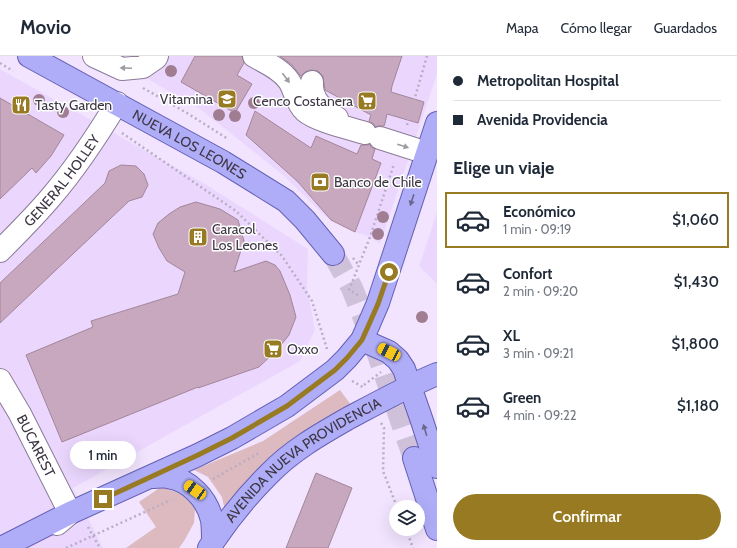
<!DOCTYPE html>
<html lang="es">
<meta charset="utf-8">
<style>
:root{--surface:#fff;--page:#f6f6f7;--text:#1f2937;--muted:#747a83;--line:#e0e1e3;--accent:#987a23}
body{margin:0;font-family:Cabin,sans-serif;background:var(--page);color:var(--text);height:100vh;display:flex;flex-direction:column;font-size:15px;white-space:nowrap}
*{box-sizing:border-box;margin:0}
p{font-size:13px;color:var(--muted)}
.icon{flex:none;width:22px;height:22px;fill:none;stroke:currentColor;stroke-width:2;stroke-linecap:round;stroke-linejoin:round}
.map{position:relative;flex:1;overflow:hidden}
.sheet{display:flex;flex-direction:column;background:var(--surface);width:300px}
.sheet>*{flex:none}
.hud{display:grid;align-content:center;height:88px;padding:0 16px;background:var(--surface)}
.tools{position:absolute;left:389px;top:444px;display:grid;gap:8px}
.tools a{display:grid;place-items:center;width:36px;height:36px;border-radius:50%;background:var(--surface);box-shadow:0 4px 16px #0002;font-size:20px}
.end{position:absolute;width:18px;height:18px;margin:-9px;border:5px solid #987a23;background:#fff;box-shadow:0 0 0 2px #fff}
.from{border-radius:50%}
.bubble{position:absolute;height:28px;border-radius:14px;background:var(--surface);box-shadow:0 4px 16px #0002;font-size:13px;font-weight:600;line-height:28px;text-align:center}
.car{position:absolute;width:12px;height:24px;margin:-12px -6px;border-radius:5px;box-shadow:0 0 3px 1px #0007;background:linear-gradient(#f5c518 24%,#345 0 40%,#f5c518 0 76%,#345 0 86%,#f5c518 0)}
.hud b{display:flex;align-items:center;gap:14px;height:38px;font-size:15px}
.hud b+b{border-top:1px solid var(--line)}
.hud i{width:10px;height:10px;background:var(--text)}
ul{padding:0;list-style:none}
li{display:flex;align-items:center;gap:12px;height:56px;margin:0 8px 6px;padding:0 8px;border:2px solid transparent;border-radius:0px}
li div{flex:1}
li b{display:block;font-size:15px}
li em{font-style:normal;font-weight:600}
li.selected{border-color:var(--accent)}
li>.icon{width:36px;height:36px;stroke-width:1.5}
h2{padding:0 16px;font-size:18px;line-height:48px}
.cta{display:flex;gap:8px;margin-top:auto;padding:8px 16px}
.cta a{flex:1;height:46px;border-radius:24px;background:var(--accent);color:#fff;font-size:16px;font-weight:600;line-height:46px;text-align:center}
header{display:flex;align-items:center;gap:24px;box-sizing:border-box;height:56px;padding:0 20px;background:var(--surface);border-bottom:1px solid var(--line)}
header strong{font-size:19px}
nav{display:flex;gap:22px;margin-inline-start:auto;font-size:14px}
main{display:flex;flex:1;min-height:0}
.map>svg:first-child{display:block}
.built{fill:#ebd7fe}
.green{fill:#dcbac0}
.building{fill:#c8a8be;stroke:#a3869b}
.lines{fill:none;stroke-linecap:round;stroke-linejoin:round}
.major-tunnel{stroke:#cec1d9;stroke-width:22;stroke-dasharray:22 11;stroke-linecap:butt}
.minor-casing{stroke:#8b7b98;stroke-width:24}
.major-casing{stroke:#6460b5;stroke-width:24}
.path{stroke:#b9adc3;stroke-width:2.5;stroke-dasharray:2 3;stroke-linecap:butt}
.minor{stroke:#fff;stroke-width:22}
.major{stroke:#afadf7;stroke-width:22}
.tree{fill:#a17d91}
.oneway{fill:#9e9aa1}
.oneway2{fill:#6b668b}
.route{stroke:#987a23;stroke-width:5}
.labels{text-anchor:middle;stroke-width:3;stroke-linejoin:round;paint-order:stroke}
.poi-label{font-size:14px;fill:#3d3643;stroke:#fff;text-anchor:start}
.street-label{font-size:14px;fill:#3d3643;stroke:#fff}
</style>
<header>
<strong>Movio</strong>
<nav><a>Mapa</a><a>Cómo llegar</a><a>Guardados</a></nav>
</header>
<main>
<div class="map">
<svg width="437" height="492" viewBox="0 0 437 492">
<rect width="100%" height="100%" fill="#f2e4fe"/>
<!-- built -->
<g class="built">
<polygon points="108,0 437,0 437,18 380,188 370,181 355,176 325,160 283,119 200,53"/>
<polygon points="0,13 205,128 308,193 307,230 315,274 300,305 73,432 103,492 0,492"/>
<polygon points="437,156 437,228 419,210"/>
</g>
<!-- green -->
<g class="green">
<polygon points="340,334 351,349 226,460 222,441 208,421 194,414 263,385"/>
<polygon points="161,431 185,439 195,453 194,467 184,485 179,492 126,492 156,471 139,446"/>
</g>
<!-- building -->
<g class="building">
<polygon points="195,0 242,0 244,7 237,19 252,28 235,57 181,26"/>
<polygon points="280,0 402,0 392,30 391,36 424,46 418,67 387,58 385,67 384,70 378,70 375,71 374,68 369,65 371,59 325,34 323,20 318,15 311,14 305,16 301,20 291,8"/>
<polygon points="0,42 64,79 51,100 36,117 32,112 0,143"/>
<polygon points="255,55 311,92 316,80 357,98 361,89 368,89 370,88 371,91 375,93 372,103 381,107 355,176 331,164 298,126 246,79"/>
<polygon points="121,109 136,110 144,118 148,129 142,141 129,145 0,267 0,227 105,127 109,115"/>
<polygon points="196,146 220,153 238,164 244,185 234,216 266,205 275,209 280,215 290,239 296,261 289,279 277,294 259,311 198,332 198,331 62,386 26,299 93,271 91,265 178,238 185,216 167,205 159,192 153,178 158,167 169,158 180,151"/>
<polygon points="316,417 352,432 328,492 286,492"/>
</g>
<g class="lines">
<!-- major-tunnel -->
<polyline class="major-tunnel" points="333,198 352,232 376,293 414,402"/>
<defs>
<g id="minor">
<polyline points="94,0 122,13 143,11 156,2 157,0"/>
<path d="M254,0C266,7 281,13 289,25C295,34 296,47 305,55C317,65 349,72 365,77"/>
<path d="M312,26C311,45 323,53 337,62"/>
<polyline points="380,82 427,97"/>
<path id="s1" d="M0,195C17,178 35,160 51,141C76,112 97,80 117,47"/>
<path id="s2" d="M0,324L20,358L70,457L57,468"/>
</g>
<g id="major">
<path id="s3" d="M29,0L223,106L286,145L305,164L333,198"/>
<polyline points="362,284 389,296 398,304 404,313 422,365 437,411"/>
<polyline points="414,402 437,473"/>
<path d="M152,421C157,421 163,420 168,421C190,424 207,443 212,464C213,471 213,479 213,486"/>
<polyline points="1,492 70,457 198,399 232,382 287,350 335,314 347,302 362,284 378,247 437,67"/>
<path id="s4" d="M209,492C226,466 246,441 268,419C291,395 319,379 347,363C377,347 406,331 437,318"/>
</g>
</defs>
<!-- minor casing -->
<use href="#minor" class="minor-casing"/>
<!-- major casing -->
<use href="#major" class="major-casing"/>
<!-- path -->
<g class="path">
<polyline points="0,7 13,15"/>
<polyline points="143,32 187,57 228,83"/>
<polyline points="407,69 427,0"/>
<polyline points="122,77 236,155 282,200 312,245 327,293"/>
<polyline points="353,202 359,209"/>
<polyline points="358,239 349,234 370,181 394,108"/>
<polyline points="352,325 361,330 363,332"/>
<polyline points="364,329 381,316"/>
<polyline points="381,367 384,372 383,415 397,451"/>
<polyline points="213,423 259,397"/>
<polyline points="88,471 100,492"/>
<polyline points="406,473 413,492"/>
<polyline points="66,492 171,444"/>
</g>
<!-- minor -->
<use href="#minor" class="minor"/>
<!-- major -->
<use href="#major" class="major"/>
</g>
<!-- trees -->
<g class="tree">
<circle cx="171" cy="15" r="6"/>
<circle cx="39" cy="44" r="6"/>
<circle cx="254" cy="47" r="6"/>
<circle cx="63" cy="56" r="6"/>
<circle cx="219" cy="59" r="6"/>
<circle cx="235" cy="60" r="6"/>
<circle cx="383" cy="161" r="6"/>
<circle cx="378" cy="178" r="6"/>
<circle cx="422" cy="261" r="6"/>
</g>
<!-- one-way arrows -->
<defs><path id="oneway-solid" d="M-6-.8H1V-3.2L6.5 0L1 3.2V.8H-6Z"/></defs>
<g class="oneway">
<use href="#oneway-solid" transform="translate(126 12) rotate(-178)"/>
<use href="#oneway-solid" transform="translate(286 22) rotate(53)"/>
<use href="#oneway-solid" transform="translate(403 90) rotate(18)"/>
</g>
<g class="oneway2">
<use href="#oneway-solid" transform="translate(412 144) rotate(108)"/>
<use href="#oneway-solid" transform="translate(425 374) rotate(-107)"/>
</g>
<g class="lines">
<!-- route -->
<polyline class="route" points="103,443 198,399 232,382 287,350 335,314 347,302 362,284 378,248 389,216"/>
</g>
<!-- icons -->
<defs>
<symbol id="school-square" viewBox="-11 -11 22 22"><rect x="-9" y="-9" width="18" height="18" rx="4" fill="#987a23" stroke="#fff"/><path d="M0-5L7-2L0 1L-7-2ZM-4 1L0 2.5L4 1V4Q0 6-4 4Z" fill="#fff"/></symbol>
<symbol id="supermarket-square" viewBox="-11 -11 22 22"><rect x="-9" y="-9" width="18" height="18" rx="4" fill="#987a23" stroke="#fff"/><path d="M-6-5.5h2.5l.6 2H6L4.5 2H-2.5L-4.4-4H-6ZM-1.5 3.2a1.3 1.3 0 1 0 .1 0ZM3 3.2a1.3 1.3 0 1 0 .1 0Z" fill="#fff"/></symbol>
<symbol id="restaurant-square" viewBox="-11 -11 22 22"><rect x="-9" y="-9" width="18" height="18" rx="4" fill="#987a23" stroke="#fff"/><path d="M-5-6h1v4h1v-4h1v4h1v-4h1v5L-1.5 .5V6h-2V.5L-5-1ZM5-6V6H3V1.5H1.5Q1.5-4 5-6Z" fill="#fff"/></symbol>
<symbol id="bank-square" viewBox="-11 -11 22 22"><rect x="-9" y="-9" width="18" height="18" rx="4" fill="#987a23" stroke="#fff"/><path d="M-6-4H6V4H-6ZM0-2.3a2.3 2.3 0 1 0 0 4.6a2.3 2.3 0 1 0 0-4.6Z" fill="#fff"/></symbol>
<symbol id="building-square" viewBox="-11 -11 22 22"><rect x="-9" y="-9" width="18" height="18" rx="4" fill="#987a23" stroke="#fff"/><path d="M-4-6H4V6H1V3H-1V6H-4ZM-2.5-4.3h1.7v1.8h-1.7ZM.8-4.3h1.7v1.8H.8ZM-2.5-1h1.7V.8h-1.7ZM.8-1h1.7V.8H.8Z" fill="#fff"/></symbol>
</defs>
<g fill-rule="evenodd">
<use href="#school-square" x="216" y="32" width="22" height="22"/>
<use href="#supermarket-square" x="356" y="34" width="22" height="22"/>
<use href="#restaurant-square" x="10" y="38" width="22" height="22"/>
<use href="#bank-square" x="309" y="115" width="22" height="22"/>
<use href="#building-square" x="187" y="170" width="22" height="22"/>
<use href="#supermarket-square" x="262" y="282" width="22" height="22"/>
</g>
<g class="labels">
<!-- poi labels -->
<g class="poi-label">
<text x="213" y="48" text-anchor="end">Vitamina</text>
<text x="353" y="50" text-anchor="end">Cenco Costanera</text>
<text x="35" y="54">Tasty Garden</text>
<text x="334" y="131">Banco de Chile</text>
<text x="212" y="178">Caracol<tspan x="212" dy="16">Los Leones</tspan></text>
<text x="287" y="298">Oxxo</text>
</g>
<!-- street labels -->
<g class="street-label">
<text dy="5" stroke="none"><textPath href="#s3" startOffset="183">NUEVA LOS LEONES</textPath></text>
<text dy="5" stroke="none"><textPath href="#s1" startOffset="94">GENERAL HOLLEY</textPath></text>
<text dy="5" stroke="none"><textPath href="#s2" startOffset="75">BUCAREST</textPath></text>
<text dy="5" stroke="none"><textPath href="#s4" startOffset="131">AVENIDA NUEVA PROVIDENCIA</textPath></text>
</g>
</g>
</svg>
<div class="tools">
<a><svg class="icon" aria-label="layers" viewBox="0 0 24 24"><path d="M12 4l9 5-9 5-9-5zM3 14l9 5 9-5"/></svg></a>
</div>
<i class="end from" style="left:389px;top:216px"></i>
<i class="end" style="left:103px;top:443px"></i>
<div class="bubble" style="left:70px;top:385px;width:66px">1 min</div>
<i class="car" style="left:389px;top:296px;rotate:297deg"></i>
<i class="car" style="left:195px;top:434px;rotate:304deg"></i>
</div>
<section class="sheet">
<div class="hud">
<b><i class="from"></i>Metropolitan Hospital</b>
<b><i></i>Avenida Providencia</b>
</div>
<h2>Elige un viaje</h2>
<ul>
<li class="selected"><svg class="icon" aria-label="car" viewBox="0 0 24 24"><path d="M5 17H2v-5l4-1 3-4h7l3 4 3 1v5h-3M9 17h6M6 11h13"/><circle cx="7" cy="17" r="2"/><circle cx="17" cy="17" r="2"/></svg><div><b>Económico</b><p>1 min · 09:19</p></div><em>$1,060</em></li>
<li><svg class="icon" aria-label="car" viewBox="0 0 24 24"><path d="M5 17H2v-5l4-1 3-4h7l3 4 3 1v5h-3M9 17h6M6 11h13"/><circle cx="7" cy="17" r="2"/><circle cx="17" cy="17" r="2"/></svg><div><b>Confort</b><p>2 min · 09:20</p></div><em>$1,430</em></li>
<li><svg class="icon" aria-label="car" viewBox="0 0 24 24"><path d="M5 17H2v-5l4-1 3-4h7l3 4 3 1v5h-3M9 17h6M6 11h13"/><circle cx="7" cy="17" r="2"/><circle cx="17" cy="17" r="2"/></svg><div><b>XL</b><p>3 min · 09:21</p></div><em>$1,800</em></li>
<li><svg class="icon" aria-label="car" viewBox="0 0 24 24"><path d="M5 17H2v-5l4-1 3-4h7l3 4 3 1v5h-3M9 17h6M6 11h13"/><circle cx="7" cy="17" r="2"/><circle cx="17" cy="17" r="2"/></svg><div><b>Green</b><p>4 min · 09:22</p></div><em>$1,180</em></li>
</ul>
<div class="cta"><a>Confirmar</a></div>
</section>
</main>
